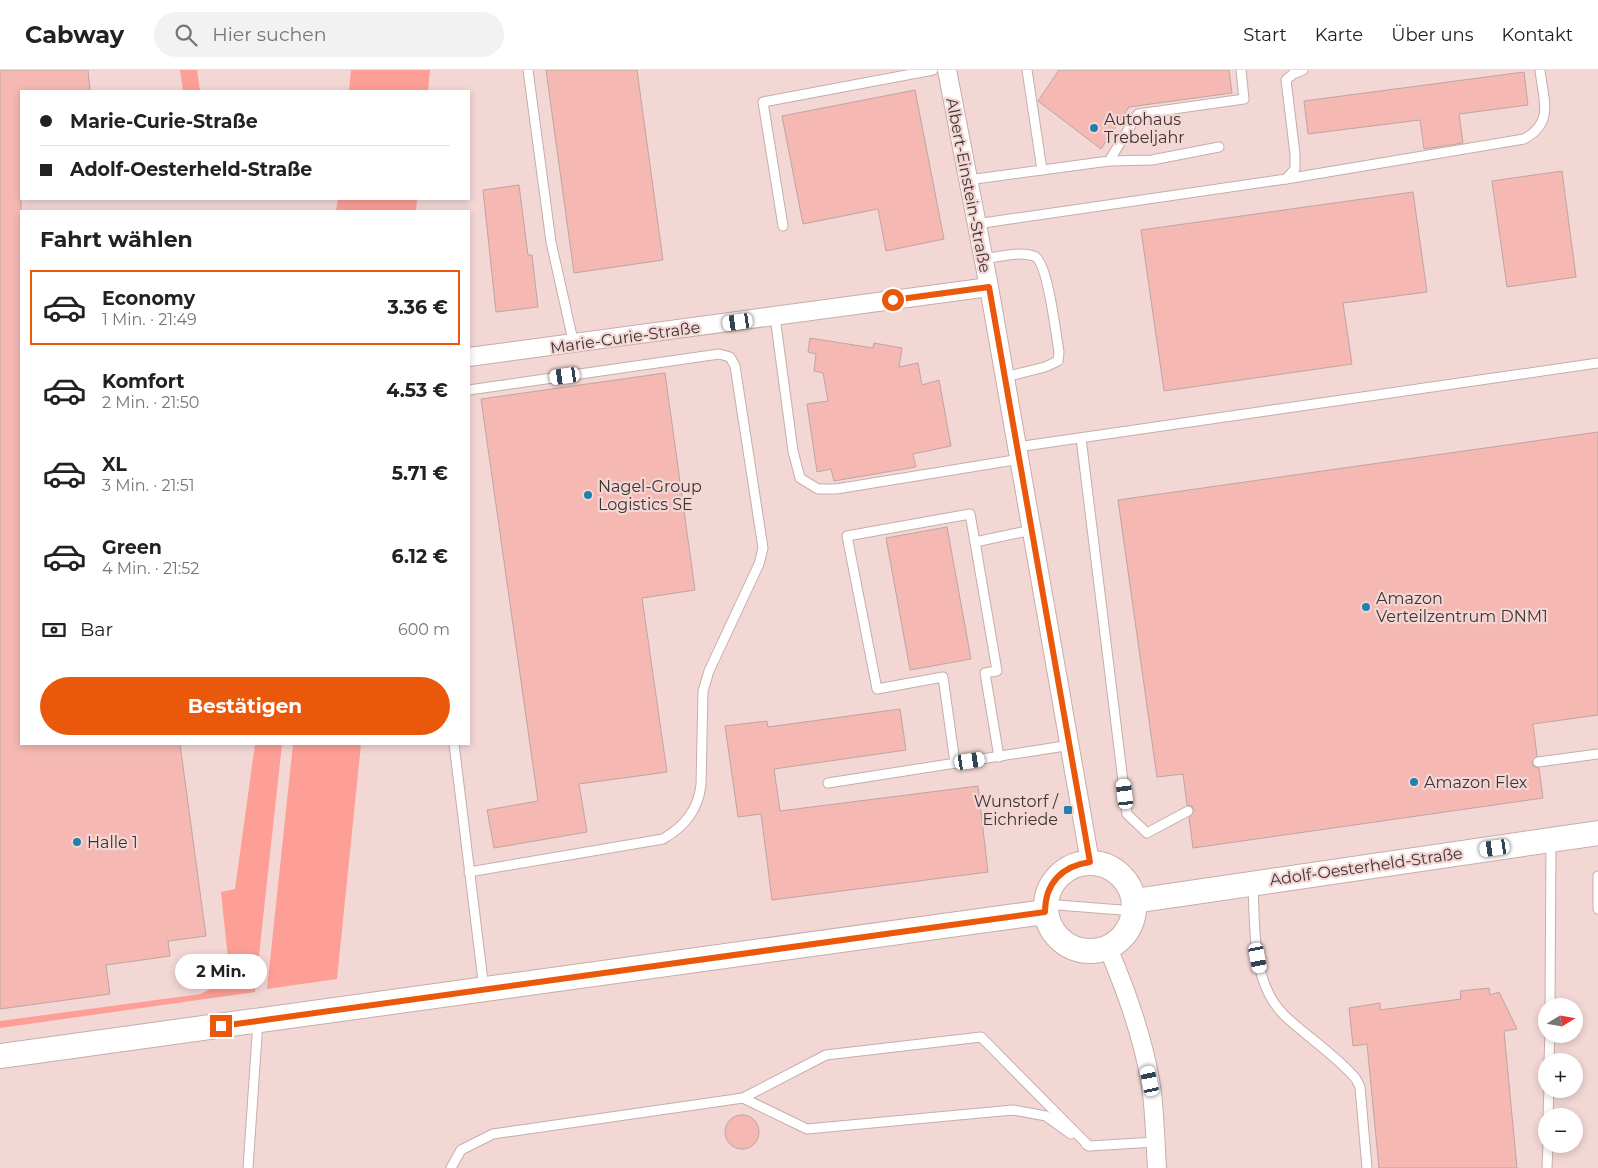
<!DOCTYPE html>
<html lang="de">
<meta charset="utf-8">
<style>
:root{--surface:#fff;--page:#f2f2f2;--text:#222;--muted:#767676;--line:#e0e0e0;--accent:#ea580c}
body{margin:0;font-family:Montserrat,sans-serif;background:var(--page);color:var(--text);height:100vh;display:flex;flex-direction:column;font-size:19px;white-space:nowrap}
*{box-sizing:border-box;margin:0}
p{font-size:16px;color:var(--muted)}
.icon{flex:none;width:28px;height:28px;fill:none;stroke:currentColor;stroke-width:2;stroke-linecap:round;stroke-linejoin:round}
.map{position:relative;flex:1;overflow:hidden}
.side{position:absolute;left:20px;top:140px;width:450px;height:535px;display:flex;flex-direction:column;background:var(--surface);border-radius:0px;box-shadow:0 2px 8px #0003}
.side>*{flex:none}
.banner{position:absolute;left:20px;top:20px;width:450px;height:110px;border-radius:0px;box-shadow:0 2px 8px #0003;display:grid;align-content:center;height:110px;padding:0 20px;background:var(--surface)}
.needle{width:32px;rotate:79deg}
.tools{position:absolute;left:1538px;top:928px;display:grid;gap:10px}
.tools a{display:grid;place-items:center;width:45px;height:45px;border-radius:50%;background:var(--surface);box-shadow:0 2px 8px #0003;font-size:25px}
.end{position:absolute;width:22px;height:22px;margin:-11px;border:6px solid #ea580c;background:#fff;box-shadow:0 0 0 2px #fff}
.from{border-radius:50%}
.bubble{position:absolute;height:35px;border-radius:18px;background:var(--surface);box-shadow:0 2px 8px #0003;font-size:16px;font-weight:700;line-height:35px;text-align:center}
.car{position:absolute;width:15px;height:30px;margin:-15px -8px;border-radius:6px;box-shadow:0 0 4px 1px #0007;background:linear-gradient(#fff 24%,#345 0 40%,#fff 0 76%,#345 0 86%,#fff 0)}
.banner b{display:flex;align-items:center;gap:18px;height:48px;font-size:19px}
.banner b+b{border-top:1px solid var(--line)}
.banner i{width:12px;height:12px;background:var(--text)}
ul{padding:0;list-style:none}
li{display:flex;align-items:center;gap:15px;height:75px;margin:0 10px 8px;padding:0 10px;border:2px solid transparent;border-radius:0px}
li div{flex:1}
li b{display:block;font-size:19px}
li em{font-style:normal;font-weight:700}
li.on{border-color:var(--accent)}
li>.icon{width:45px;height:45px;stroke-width:1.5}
h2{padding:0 20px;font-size:22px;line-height:60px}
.pay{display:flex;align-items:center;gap:12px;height:55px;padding:0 20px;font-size:19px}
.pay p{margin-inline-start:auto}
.action{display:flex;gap:10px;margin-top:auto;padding:10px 20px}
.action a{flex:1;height:58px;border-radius:30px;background:var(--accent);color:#fff;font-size:20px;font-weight:700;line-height:58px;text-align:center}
header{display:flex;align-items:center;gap:30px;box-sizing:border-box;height:70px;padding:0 25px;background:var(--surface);border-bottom:1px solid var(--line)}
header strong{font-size:24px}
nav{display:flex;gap:28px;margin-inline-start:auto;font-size:18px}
.search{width:350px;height:45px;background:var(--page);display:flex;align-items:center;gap:12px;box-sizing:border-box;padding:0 18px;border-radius:28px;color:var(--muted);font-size:19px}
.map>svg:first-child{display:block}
.green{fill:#fd9f97}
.building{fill:#f5b8b2;stroke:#bea5a2}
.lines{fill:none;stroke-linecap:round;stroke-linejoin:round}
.lane-casing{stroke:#c7adaa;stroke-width:11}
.street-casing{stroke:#c7adaa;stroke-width:20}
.secondary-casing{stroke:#c7adaa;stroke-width:26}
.lane{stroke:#fff;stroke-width:9}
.street{stroke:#fff;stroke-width:18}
.secondary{stroke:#fff;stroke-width:24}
.route{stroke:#ea580c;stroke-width:6}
.poi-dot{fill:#2280ac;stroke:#f3d7d5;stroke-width:2}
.labels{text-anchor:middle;stroke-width:4.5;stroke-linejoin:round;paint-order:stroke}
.poi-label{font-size:16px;fill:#3f3433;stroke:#f3d7d5;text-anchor:start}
.street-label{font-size:16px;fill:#3f3433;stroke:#f3d7d5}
</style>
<header>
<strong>Cabway</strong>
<div class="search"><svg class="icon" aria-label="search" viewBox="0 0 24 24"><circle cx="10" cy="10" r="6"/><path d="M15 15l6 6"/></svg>Hier suchen</div>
<nav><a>Start</a><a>Karte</a><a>Über uns</a><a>Kontakt</a></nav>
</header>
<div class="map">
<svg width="1598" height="1098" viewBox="0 0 1598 1098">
<rect width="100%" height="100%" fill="#f3d7d5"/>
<!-- green -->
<g class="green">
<polygon points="180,0 197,0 200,21 183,21"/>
<polygon points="351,0 430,0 428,21 349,21"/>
<polygon points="338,129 417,129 416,141 336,141"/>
<polygon points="255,674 282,674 255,922 0,958 0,951 201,924 230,908 221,822 235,819"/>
<polygon points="293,674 361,674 337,909 267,919"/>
</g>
<!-- building -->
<g class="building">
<polygon points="0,0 88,0 90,21 21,21 21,674 180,674 206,866 168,871 170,886 106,895 110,924 0,939"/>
<polygon points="546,0 637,0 663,190 574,203"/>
<polygon points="1059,0 1229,0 1232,23 1129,37 1101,79 1038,31"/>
<polygon points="1524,2 1528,35 1459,44 1463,73 1424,79 1420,50 1308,64 1304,31"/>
<polygon points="915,20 944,169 886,181 878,139 803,154 782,46"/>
<polygon points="1562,101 1576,207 1507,217 1492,111"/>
<polygon points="519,115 528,185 532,185 538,237 496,242 483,120"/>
<polygon points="1413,122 1427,222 1343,233 1352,294 1164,321 1141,160"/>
<polygon points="810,268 873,278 874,273 902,278 899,297 918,293 922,315 939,310 951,376 913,384 916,397 834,411 831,399 817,402 807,334 828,331 823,303 814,301 816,284 808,282"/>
<polygon points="665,303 695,520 642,528 667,702 579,714 587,762 494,778 487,740 538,731 481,329"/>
<polygon points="1598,362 1598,645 1533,654 1537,686 1532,692 1533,696 1539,698 1543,728 1193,778 1189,748 1194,741 1192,736 1187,735 1183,704 1157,707 1118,430"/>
<polygon points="947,457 971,589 910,600 886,468"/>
<polygon points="900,639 906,680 774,699 780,741 978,716 988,802 772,830 761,744 738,747 725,656 767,651 768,657"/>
<polygon points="1489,918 1490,925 1499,922 1517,959 1504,961 1517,1098 1379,1098 1367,974 1353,976 1349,938 1380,933 1380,940 1461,929 1460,921"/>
<circle cx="742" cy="1062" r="17"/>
</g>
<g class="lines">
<defs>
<g id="lane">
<polyline points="528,0 551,172 574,275"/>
<polyline points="1027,0 1042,100"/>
<polyline points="1109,91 1152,90 1219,77"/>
<polyline points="1286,109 1295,99 1295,84 1286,10 1293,4 1303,0"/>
<polyline points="968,110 1109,91 1138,44 1244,29 1241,0"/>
<path d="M976,154L1286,109L1524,69C1555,52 1543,30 1540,0"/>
<polyline points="783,156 763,32 933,0"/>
<path d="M983,189C999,187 1019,181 1034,186C1048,191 1056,266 1059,282L1058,291L1045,297L1005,307"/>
<polyline points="775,247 793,381 800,408 818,419 836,419 1020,389"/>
<path d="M469,320L719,284L730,287L735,296L763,478L759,494L709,601L703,621L701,715C698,740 685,756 663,769L469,802"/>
<polyline points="1081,368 1127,744 1147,763 1188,741"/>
<polyline points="1017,377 1598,293"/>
<polyline points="975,472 997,601 985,603 999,687"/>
<polyline points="454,674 484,919"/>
<polyline points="1538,692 1598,684"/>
<polyline points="955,693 943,607 877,619 847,466 970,444 975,472 1032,460"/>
<polyline points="828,713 1071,675"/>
<path d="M1253,813C1255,856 1251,912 1284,945C1307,967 1336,985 1356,1009L1360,1017L1367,1098"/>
<polyline points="1045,834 1134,841"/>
<polyline points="1598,839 1598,806"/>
<polyline points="1550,936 1551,770"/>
<polyline points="1549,991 1550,964"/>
<polyline points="743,1028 807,1059 1013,1040 1046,1046 1071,1064"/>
<polyline points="1548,1046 1549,1019"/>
<polyline points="1086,1074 1089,1076 1155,1072"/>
<polyline points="248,1098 258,951"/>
<polyline points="451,1098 461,1080 493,1064 743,1028 826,985 981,967 1089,1076"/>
<polyline points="1547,1098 1548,1074"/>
</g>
<g id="street">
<polyline points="947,0 989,217 1090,792"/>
<polyline points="469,287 989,217"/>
<path d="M1108,878C1126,920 1142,964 1150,1010C1155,1038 1155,1069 1157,1098"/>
</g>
<g id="secondary">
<circle cx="1090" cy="837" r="44"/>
<polyline points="1134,831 1598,763"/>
<polyline points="0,986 1045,842"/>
</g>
</defs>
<!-- lane casing -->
<use href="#lane" class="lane-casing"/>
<!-- street casing -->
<use href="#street" class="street-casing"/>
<!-- secondary casing -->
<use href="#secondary" class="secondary-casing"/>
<!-- lane -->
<use href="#lane" class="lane"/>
<!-- street -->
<use href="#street" class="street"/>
<!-- secondary -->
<use href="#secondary" class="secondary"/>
</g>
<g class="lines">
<!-- route -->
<path class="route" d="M221,956L1045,842C1045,813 1062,796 1090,792L989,217L893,230"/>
</g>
<!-- markers -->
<g class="poi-dot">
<circle cx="1094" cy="58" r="5"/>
<circle cx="588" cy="425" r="5"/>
<circle cx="1366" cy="537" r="5"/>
<circle cx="1414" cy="712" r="5"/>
<rect x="1063" y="735" width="10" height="10" rx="2.5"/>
<circle cx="77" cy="772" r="5"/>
</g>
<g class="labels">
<!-- poi labels -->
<g class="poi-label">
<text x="1104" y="55">Autohaus<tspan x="1104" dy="18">Trebeljahr</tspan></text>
<text x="598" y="422">Nagel-Group<tspan x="598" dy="18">Logistics SE</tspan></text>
<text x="1376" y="534">Amazon<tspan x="1376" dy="18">Verteilzentrum DNM1</tspan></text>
<text x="1424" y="718">Amazon Flex</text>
<text x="1058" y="737" text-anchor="end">Wunstorf /<tspan x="1058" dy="18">Eichriede</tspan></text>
<text x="87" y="778">Halle 1</text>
</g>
<!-- street labels -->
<g class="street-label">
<text transform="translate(969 115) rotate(79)" y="6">Albert-Einstein-Straße</text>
<text transform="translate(625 267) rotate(-8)" y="6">Marie-Curie-Straße</text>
<text transform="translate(1366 796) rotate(-8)" y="6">Adolf-Oesterheld-Straße</text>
</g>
</g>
</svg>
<div class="tools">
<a><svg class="needle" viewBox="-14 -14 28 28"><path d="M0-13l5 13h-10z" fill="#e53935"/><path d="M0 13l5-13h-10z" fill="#767676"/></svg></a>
<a>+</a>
<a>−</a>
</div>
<i class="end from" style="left:893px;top:230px"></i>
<i class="end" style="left:221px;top:956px"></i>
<div class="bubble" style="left:175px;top:884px;width:92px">2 Min.</div>
<i class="car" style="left:738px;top:252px;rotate:262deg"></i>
<i class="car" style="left:565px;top:306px;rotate:262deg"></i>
<i class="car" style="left:970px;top:691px;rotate:81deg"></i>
<i class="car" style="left:1125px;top:724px;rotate:353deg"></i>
<i class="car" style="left:1495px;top:778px;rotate:262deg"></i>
<i class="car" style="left:1258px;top:888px;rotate:169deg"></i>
<i class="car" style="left:1150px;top:1011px;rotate:348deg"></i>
<div class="banner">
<b><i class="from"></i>Marie-Curie-Straße</b>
<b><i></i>Adolf-Oesterheld-Straße</b>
</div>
<section class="side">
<h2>Fahrt wählen</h2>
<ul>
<li class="on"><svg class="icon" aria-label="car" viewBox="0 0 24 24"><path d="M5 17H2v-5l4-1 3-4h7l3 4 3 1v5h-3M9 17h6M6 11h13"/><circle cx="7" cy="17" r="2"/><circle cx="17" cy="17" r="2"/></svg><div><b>Economy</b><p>1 Min. · 21:49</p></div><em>3.36 €</em></li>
<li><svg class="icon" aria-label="car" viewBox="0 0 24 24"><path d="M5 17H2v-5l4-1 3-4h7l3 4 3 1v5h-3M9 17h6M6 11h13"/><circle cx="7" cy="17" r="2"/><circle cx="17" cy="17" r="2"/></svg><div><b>Komfort</b><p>2 Min. · 21:50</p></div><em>4.53 €</em></li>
<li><svg class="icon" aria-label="car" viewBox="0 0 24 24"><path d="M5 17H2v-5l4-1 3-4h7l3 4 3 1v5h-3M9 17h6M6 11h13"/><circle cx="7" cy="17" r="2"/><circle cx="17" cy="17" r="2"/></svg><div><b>XL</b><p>3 Min. · 21:51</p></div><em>5.71 €</em></li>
<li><svg class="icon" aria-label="car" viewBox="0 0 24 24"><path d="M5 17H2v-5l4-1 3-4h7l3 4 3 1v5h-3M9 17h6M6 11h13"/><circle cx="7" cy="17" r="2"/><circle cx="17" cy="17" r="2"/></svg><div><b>Green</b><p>4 Min. · 21:52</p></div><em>6.12 €</em></li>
</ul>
<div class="pay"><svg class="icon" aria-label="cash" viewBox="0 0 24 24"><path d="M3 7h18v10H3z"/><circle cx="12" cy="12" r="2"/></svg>Bar<p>600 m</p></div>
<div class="action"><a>Bestätigen</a></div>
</section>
</div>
